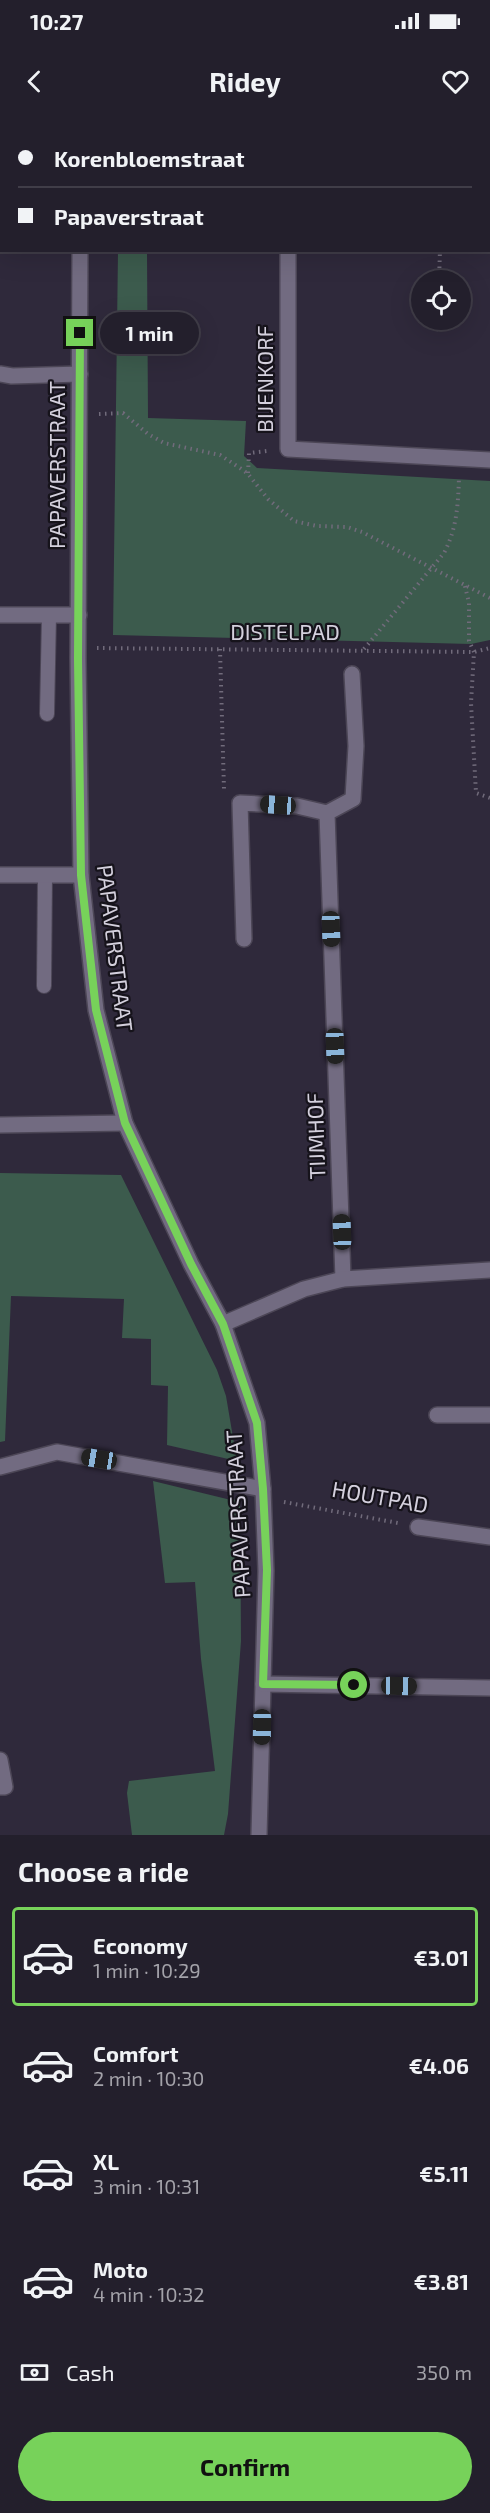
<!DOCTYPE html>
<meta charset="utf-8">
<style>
:root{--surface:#231f2c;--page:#2f2c38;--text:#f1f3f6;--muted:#a3a2a9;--line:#403d48;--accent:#77d25a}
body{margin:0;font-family:"Exo 2",sans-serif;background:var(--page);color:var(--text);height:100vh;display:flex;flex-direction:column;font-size:22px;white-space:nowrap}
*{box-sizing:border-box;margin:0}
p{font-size:20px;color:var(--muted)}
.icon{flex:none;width:33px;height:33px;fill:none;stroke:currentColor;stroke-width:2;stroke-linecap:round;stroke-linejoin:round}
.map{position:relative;height:1715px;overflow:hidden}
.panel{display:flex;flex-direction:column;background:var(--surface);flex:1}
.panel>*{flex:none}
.banner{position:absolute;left:0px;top:0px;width:490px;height:132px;box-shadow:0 6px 24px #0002,0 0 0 2px var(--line);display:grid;align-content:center;height:132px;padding:0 18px;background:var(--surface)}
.tools{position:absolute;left:411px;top:150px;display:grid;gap:12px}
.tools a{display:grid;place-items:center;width:60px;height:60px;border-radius:50%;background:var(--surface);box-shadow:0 6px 24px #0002,0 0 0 2px var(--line);font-size:30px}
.end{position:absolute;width:27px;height:27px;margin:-14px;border:8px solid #77d25a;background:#111;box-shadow:0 0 0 3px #111}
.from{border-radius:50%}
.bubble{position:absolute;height:42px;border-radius:21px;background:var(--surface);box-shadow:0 6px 24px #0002,0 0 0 2px var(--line);font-size:20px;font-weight:700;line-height:42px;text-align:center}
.car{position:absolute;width:18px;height:36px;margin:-18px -9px;border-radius:8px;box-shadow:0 0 4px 2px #0007;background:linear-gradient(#222 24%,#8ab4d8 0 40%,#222 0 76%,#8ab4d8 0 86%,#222 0)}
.banner b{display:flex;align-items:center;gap:21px;height:57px;font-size:22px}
.banner b+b{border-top:2px solid var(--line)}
.banner i{width:15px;height:15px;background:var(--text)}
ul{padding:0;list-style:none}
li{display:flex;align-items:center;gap:18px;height:99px;margin:0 12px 9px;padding:0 6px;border:3px solid transparent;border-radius:6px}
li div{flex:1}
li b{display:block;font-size:22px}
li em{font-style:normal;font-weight:700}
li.on{border-color:var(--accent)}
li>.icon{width:54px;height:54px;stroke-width:1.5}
h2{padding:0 18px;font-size:27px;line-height:72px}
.pay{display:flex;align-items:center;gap:15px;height:66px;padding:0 18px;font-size:22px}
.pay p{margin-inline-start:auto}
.primary-button{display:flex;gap:12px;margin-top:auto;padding:12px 18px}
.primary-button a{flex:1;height:69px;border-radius:36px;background:var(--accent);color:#111;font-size:24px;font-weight:700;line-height:69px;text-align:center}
.status{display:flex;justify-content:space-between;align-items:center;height:42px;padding:0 30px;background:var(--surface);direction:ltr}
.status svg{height:16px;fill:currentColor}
header{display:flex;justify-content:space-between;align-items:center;height:78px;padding:0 18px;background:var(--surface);font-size:27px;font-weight:700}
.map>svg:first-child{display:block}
.green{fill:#3c5b4d}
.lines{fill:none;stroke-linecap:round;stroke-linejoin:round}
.lane-casing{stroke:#4c4656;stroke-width:16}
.street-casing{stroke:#4c4656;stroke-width:18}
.path{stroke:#716b7b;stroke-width:4;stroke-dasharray:1.5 4.5;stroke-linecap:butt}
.lane{stroke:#726b81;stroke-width:14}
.street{stroke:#726b81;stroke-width:15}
.route{stroke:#77d25a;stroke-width:8}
.labels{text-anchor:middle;stroke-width:4.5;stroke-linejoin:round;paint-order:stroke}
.street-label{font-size:22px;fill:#d4d0dd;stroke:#16131b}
</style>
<div class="status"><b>10:27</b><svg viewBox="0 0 49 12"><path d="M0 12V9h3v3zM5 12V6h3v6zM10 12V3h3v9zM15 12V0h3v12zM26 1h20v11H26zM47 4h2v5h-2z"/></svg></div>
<header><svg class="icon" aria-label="back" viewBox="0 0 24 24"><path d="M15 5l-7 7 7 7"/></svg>Ridey<svg class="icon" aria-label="heart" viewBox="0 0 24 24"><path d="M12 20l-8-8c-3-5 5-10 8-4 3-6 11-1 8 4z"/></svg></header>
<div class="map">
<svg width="490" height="1715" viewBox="0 0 490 1715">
<rect width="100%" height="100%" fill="#2f293b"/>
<!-- green -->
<g class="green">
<polygon points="118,131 147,131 148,298 246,301 244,336 257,348 490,361 490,520 471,524 113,515"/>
<polygon points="0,1053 121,1055 217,1250 226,1276 237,1341 167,1325 168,1266 151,1265 151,1219 122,1218 124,1179 11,1176 5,1321 0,1322"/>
<polygon points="153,1361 231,1380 240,1379 241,1521 228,1694 224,1715 132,1715 127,1673 129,1661 215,1651 201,1539 195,1462 165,1463"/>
</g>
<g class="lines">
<defs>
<g id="lane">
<polyline points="228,2 228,0"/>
<polyline points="47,594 49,495"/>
<polyline points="44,866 45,755"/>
</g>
<g id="street">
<polyline points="80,2 80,0"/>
<polyline points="289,2 289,0"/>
<polyline points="489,78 490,78"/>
<polyline points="80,130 78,539 81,755 96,890 125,1003 191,1144 223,1204 257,1303 263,1369 266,1451 259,1715"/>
<polyline points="288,130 288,329 490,340"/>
<polyline points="0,254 12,256 80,254"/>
<polyline points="0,495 79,495"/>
<polyline points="0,755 81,755"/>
<polyline points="244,819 240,683 297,686 327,693"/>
<polyline points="0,1005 125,1003"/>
<polyline points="343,1159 327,693 353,679 356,626 352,554"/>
<polyline points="223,1204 304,1169 343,1159 490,1150"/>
<polyline points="437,1295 490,1295"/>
<polyline points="0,1347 57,1332 263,1369"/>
<polyline points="418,1407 490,1417"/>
<polyline points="263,1564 490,1568"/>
<polyline points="0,1640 5,1667 0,1667"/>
</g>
</defs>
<!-- lane casing -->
<use href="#lane" class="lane-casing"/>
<!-- street casing -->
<use href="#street" class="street-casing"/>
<!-- path -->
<g class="path">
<polyline points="433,0 433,2"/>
<polyline points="439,160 440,130"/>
<polyline points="436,211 437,200"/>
<polyline points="99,294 123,293 148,314 164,323 220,335 240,348 248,354 268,379 294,401 317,406 347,407 362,412 490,478"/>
<polyline points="248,353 249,333 267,331"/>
<polyline points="465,466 469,483 469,521 474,532 471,583 476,673 490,678"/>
<polyline points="97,528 474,532 490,528"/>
<polyline points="220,529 224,669"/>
<path d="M364,529L444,433C457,408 458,385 459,358"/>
<polyline points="284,1382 398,1403"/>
</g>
<!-- lane -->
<use href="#lane" class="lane"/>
<!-- street -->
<use href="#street" class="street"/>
</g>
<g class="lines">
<!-- route -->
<polyline class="route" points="80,213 78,539 81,755 96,890 125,1003 191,1144 223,1204 257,1303 263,1369 267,1450 263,1564 354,1565"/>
</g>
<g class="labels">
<!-- street labels -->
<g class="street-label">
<text transform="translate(265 259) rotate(-90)" y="8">BIJENKORF</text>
<text transform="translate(57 345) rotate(-90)" y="8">PAPAVERSTRAAT</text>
<text x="285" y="520">DISTELPAD</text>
<text transform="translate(115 828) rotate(83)" y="8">PAPAVERSTRAAT</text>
<text transform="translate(316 1016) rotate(-92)" y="8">TIJMHOF</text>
<text transform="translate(380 1377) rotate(10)" y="8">HOUTPAD</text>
<text transform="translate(238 1394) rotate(-93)" y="8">PAPAVERSTRAAT</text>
</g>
</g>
</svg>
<div class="tools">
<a><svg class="icon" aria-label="locate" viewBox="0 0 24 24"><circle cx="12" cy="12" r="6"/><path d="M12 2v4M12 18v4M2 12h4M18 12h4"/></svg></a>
</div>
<i class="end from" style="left:354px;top:1565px"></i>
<i class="end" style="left:80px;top:213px"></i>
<div class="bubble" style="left:100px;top:192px;width:99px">1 min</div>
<i class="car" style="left:278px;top:685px;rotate:274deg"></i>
<i class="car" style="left:331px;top:809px;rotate:178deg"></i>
<i class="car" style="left:335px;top:926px;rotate:178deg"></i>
<i class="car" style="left:342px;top:1112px;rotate:358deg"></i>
<i class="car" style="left:99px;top:1339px;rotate:279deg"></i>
<i class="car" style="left:399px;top:1566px;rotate:91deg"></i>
<i class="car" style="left:262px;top:1607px;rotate:181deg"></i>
<div class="banner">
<b><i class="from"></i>Korenbloemstraat</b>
<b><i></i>Papaverstraat</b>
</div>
</div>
<section class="panel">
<h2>Choose a ride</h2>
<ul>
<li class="on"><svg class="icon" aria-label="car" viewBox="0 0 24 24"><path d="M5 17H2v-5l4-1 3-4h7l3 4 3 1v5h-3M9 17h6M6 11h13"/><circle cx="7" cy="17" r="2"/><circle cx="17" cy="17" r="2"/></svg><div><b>Economy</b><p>1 min · 10:29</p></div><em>€3.01</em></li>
<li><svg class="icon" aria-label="car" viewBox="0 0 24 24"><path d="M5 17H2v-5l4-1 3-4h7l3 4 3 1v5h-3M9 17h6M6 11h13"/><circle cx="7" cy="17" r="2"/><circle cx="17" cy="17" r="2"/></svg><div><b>Comfort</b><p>2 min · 10:30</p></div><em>€4.06</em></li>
<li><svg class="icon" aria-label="car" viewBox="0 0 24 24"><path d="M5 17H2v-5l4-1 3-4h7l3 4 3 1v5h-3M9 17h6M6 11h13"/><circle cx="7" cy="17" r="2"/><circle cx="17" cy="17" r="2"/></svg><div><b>XL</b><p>3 min · 10:31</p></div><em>€5.11</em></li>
<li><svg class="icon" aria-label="car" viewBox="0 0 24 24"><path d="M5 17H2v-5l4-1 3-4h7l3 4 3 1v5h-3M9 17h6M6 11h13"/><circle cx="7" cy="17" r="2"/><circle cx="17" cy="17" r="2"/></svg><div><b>Moto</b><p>4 min · 10:32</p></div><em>€3.81</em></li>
</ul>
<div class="pay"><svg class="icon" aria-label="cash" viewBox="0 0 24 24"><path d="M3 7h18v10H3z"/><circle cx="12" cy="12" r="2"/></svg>Cash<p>350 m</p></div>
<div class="primary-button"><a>Confirm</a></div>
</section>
